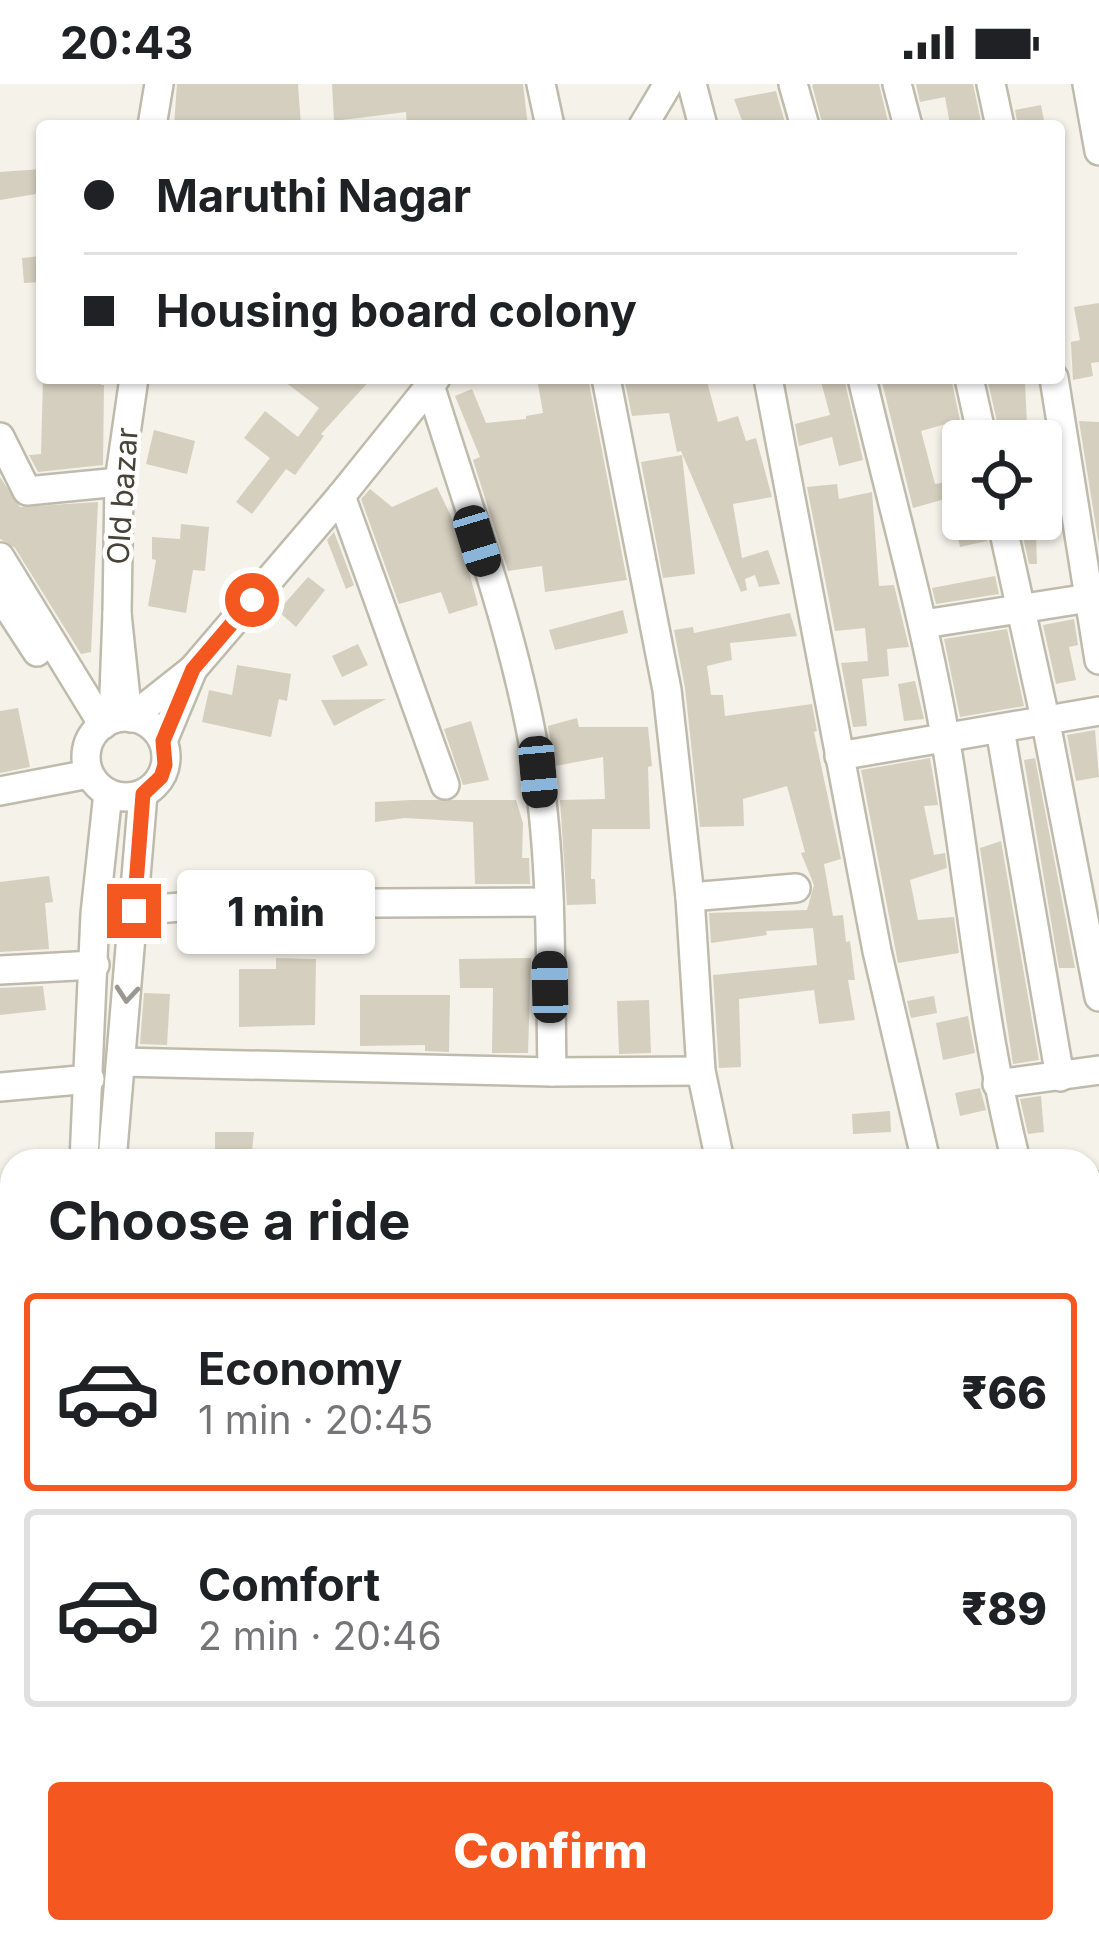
<!DOCTYPE html>
<meta charset="utf-8">
<style>
:root{--surface:#fff;--page:#f2f2f2;--text:#202124;--muted:#757577;--line:#e0e0e0;--accent:#f45820}
body{margin:0;font-family:Inter,sans-serif;background:var(--page);color:var(--text);height:100vh;display:flex;flex-direction:column;font-size:45px;white-space:nowrap}
*{box-sizing:border-box;margin:0}
p{font-size:39px;color:var(--muted)}
.icon{flex:none;width:66px;height:66px;fill:none;stroke:currentColor;stroke-width:2;stroke-linecap:round;stroke-linejoin:round}
.map{position:relative;flex:1;overflow:hidden}
.drawer{position:absolute;left:0px;top:1065px;width:1101px;height:795px;display:flex;flex-direction:column;background:var(--surface);border-radius:36px 36px 0 0;box-shadow:0 3px 9px #0004}
.drawer>*{flex:none}
.top-card{position:absolute;left:36px;top:36px;width:1029px;height:264px;border-radius:12px;box-shadow:0 3px 9px #0004;display:grid;align-content:center;height:264px;padding:0 48px;background:var(--surface)}
.fabs{position:absolute;left:942px;top:336px;display:grid;gap:24px}
.fabs a{display:grid;place-items:center;width:120px;height:120px;border-radius:12px;background:var(--surface);box-shadow:0 3px 9px #0004;font-size:60px}
.end{position:absolute;width:54px;height:54px;margin:-27px;border:15px solid #f45820;background:#fff;box-shadow:0 0 0 6px #fff}
.from{border-radius:50%}
.bubble{position:absolute;height:84px;border-radius:12px;background:var(--surface);box-shadow:0 3px 9px #0004;font-size:39px;font-weight:800;line-height:84px;text-align:center}
.car{position:absolute;width:36px;height:72px;margin:-36px -18px;border-radius:15px;box-shadow:0 0 9px 3px #0007;background:linear-gradient(#222 24%,#8ab4d8 0 40%,#222 0 76%,#8ab4d8 0 86%,#222 0)}
.top-card b{display:flex;align-items:center;gap:42px;height:114px;font-size:45px}
.top-card b+b{border-top:3px solid var(--line)}
.top-card i{width:30px;height:30px;background:var(--text)}
ul{padding:0;list-style:none}
li{display:flex;align-items:center;gap:36px;height:198px;margin:0 24px 18px;padding:0 24px;border:6px solid var(--line);border-radius:12px}
li div{flex:1}
li b{display:block;font-size:45px}
li em{font-style:normal;font-weight:800}
li.active{border-color:var(--accent)}
li>.icon{width:108px;height:108px;stroke-width:1.5}
h2{padding:0 48px;font-size:54px;line-height:144px}
.button{display:flex;gap:24px;margin-top:auto;padding:24px 48px}
.button a{flex:1;height:138px;border-radius:12px;background:var(--accent);color:#fff;font-size:48px;font-weight:800;line-height:138px;text-align:center}
.status{display:flex;justify-content:space-between;align-items:center;height:84px;padding:0 60px;background:var(--surface);direction:ltr}
.status svg{height:33px;fill:currentColor}
.map>svg:first-child{display:block}
.building{fill:#d5cfbf}
.lines{fill:none;stroke-linecap:round;stroke-linejoin:round}
.minor-casing{stroke:#bfbbac;stroke-width:32}
.minor{stroke:#fff;stroke-width:27}
.oneway{stroke:#9a9891}
.route{stroke:#f45820;stroke-width:15}
.labels{text-anchor:middle;stroke-width:9;stroke-linejoin:round;paint-order:stroke}
.street-label{font-size:30px;fill:#474337;stroke:#fff}
</style>
<div class="status"><b>20:43</b><svg viewBox="0 0 49 12"><path d="M0 12V9h3v3zM5 12V6h3v6zM10 12V3h3v9zM15 12V0h3v12zM26 1h20v11H26zM47 4h2v5h-2z"/></svg></div>
<div class="map">
<svg width="1099" height="1859" viewBox="0 0 1099 1859">
<rect width="100%" height="100%" fill="#f4f2e9"/>
<!-- building -->
<g class="building">
<polygon points="177,0 298,0 301,42 174,42"/>
<polygon points="332,0 523,0 528,42 473,42 472,37 407,42 406,28 334,37"/>
<polygon points="815,0 879,0 889,42 823,42 812,1"/>
<polygon points="916,0 973,0 982,42 976,42 975,37 950,41 945,13 920,18"/>
<polygon points="776,7 786,42 744,42 734,15"/>
<polygon points="1041,21 1045,42 1018,42 1015,26"/>
<polygon points="42,85 42,109 0,116 0,88"/>
<polygon points="42,172 42,198 24,199 22,174"/>
<polygon points="1099,219 1099,278 1091,279 1093,292 1073,296 1071,258 1080,256 1074,223"/>
<polygon points="43,294 101,294 101,301 104,301 103,381 38,388 29,371 41,370"/>
<polygon points="280,294 372,294 321,350 324,352 295,391 286,385 252,430 236,418 270,374 244,354 265,327 298,353 319,324"/>
<polygon points="537,294 588,294 627,496 545,508 542,482 508,487 473,376 480,373 455,312 472,305 486,339 526,335 526,332 543,329"/>
<polygon points="624,294 664,294 665,299 706,294 718,338 738,332 746,357 756,354 772,413 733,420 742,474 768,466 780,500 759,503 755,491 745,495 747,506 741,508 681,367 677,368 669,329 632,332"/>
<polygon points="820,294 844,294 863,376 839,382 832,353 799,362 795,340 830,331"/>
<polygon points="881,294 951,294 960,336 921,347 935,400 963,395 963,417 946,421 945,415 913,424"/>
<polygon points="987,294 995,294 996,300 1025,299 1027,340 1035,341 1033,357 1001,355"/>
<polygon points="1079,337 1099,338 1099,462"/>
<polygon points="154,346 195,357 187,390 146,380"/>
<polygon points="682,371 695,490 663,494 641,378"/>
<polygon points="0,393 20,423 98,418 91,568 81,570 15,464 0,455"/>
<polygon points="837,400 839,415 872,408 879,502 894,501 909,563 887,565 889,592 862,595 867,642 853,643 841,579 868,577 865,544 835,547 807,403"/>
<polygon points="437,403 458,447 478,521 449,530 441,508 399,520 361,415 370,405 392,423"/>
<polygon points="1058,430 1061,450 1036,451 1037,480 1029,480 1019,435"/>
<polygon points="983,438 987,457 960,463 956,445"/>
<polygon points="181,440 209,443 205,487 193,486 186,529 148,522 156,476 152,475 152,453 180,455"/>
<polygon points="334,448 354,501 346,505 327,456"/>
<polygon points="995,492 999,510 936,520 932,504"/>
<polygon points="308,493 325,506 296,543 278,527"/>
<polygon points="623,526 628,549 555,566 549,546"/>
<polygon points="790,529 797,552 730,559 732,576 707,582 711,611 723,611 725,632 812,620 817,647 814,648 841,775 824,780 833,832 843,831 846,858 850,857 855,896 848,896 855,936 819,940 814,906 739,915 741,983 719,984 713,891 817,881 813,844 766,847 767,851 711,859 709,829 807,826 814,801 801,769 805,768 787,702 743,715 744,742 700,743 685,604 674,546 693,543 694,549"/>
<polygon points="1074,535 1078,561 1069,563 1076,596 1056,600 1043,541"/>
<polygon points="1007,545 1024,622 960,633 944,555"/>
<polygon points="358,560 368,581 342,593 332,572"/>
<polygon points="237,581 291,590 287,617 279,615 271,653 202,638 209,606 232,611"/>
<polygon points="915,597 924,635 904,637 898,600"/>
<polygon points="386,615 334,642 321,616"/>
<polygon points="18,624 30,683 0,689 0,627"/>
<polygon points="577,634 579,643 648,643 652,682 648,683 650,745 592,745 591,795 595,795 596,820 567,821 560,716 605,715 603,673 555,682 548,642"/>
<polygon points="471,637 489,696 463,701 444,645"/>
<polygon points="1095,646 1099,693 1076,697 1067,651"/>
<polygon points="930,674 938,721 924,722 934,771 945,769 947,784 910,796 918,836 954,833 959,869 898,879 861,686"/>
<polygon points="1035,674 1075,884 1059,884 1024,676"/>
<polygon points="411,716 516,716 523,739 522,774 529,774 530,800 475,800 473,738 405,734 375,738 375,718"/>
<polygon points="1001,757 1039,976 1013,980 980,764"/>
<polygon points="49,792 53,818 45,819 49,865 0,868 0,798"/>
<polygon points="276,874 316,875 315,941 239,943 239,885 276,885"/>
<polygon points="531,874 528,969 492,969 493,904 460,904 459,875"/>
<polygon points="43,902 46,926 0,931 0,904"/>
<polygon points="144,909 170,910 167,961 140,960"/>
<polygon points="360,911 450,911 449,968 425,967 425,961 360,962"/>
<polygon points="934,912 937,929 911,934 907,917"/>
<polygon points="649,916 651,969 619,970 617,917"/>
<polygon points="968,932 975,969 943,976 936,939"/>
<polygon points="980,1004 986,1026 960,1032 955,1009"/>
<polygon points="1041,1012 1044,1048 1028,1050 1020,1015"/>
<polygon points="890,1027 891,1048 853,1050 852,1030"/>
<polygon points="215,1048 254,1048 251,1077 215,1077"/>
</g>
<g class="lines">
<defs>
<g id="minor">
<polyline points="541,0 550,42"/>
<polyline points="692,0 703,42"/>
<polyline points="793,0 805,42"/>
<polyline points="897,0 908,42"/>
<polyline points="991,0 1000,42"/>
<polyline points="1087,0 1099,67"/>
<polyline points="152,42 159,0"/>
<polyline points="643,42 668,0"/>
<polyline points="606,294 667,606 690,813 701,987 720,1077"/>
<polyline points="768,294 877,867 926,1077"/>
<path d="M862,294C890,413 924,531 945,652C969,794 981,937 1016,1077"/>
<polyline points="969,294 983,357"/>
<polyline points="1054,294 1099,576"/>
<path d="M430,301C469,427 518,557 538,688C553,787 550,889 552,988"/>
<polyline points="0,353 27,407 119,398"/>
<polyline points="341,412 445,701"/>
<polyline points="1001,435 1046,639 1099,913"/>
<polyline points="0,473 103,641"/>
<polyline points="0,511 37,568"/>
<polyline points="117,530 119,398 134,294"/>
<polyline points="924,540 1089,514"/>
<polyline points="193,585 341,412 436,294"/>
<circle cx="126" cy="673" r="40"/>
<polyline points="131,634 193,585 163,657"/>
<polyline points="113,635 117,530 128,633"/>
<polyline points="1000,645 1060,993"/>
<polyline points="839,672 1099,627"/>
<polyline points="0,707 89,690"/>
<polyline points="690,813 796,804"/>
<polyline points="134,827 215,820 549,818"/>
<polyline points="0,886 95,881"/>
<polyline points="121,978 552,988 701,987"/>
<polyline points="997,1000 1099,986"/>
<polyline points="0,1003 90,995"/>
<polyline points="84,1077 95,830 108,709"/>
<polyline points="112,1077 143,710"/>
<polyline points="1089,1102 1099,1102"/>
<polyline points="0,1169 12,1170"/>
<polyline points="1089,1348 1099,1344"/>
<polyline points="0,1365 12,1365"/>
<polyline points="0,1451 12,1422"/>
<polyline points="1089,1477 1099,1508"/>
<polyline points="0,1541 12,1512"/>
<polyline points="1089,1661 1099,1656"/>
<polyline points="1089,1818 1099,1814"/>
<polyline points="318,1848 319,1859"/>
<polyline points="791,1848 795,1859"/>
<polyline points="1054,1848 1058,1859"/>
<polyline points="636,1859 668,1848"/>
</g>
</defs>
<!-- minor casing -->
<use href="#minor" class="minor-casing"/>
<!-- minor -->
<use href="#minor" class="minor"/>
</g>
<!-- one-way arrows -->
<defs><path id="oneway-chevron" d="M-2-3.5L2.5 0L-2 3.5" fill="none" stroke-width="1.6" stroke-linecap="round" stroke-linejoin="round" transform="scale(3)"/></defs>
<use class="oneway" href="#oneway-chevron" transform="translate(127 910) rotate(95)"/>
<g class="lines">
<!-- route -->
<polyline class="route" points="134,827 143,710 161,693 165,681 163,657 193,585 252,516"/>
</g>
<g class="labels">
<!-- street labels -->
<g class="street-label">
<text transform="translate(123 412) rotate(-86)" y="10">Old bazar</text>
</g>
</g>
</svg>
<div class="fabs">
<a><svg class="icon" aria-label="locate" viewBox="0 0 24 24"><circle cx="12" cy="12" r="6"/><path d="M12 2v4M12 18v4M2 12h4M18 12h4"/></svg></a>
</div>
<i class="end from" style="left:252px;top:516px"></i>
<i class="end" style="left:134px;top:827px"></i>
<div class="bubble" style="left:177px;top:786px;width:198px">1 min</div>
<i class="car" style="left:477px;top:457px;rotate:163deg"></i>
<i class="car" style="left:538px;top:688px;rotate:175deg"></i>
<i class="car" style="left:550px;top:903px;rotate:359deg"></i>
<div class="top-card">
<b><i class="from"></i>Maruthi Nagar</b>
<b><i></i>Housing board colony</b>
</div>
<section class="drawer">
<h2>Choose a ride</h2>
<ul>
<li class="active"><svg class="icon" aria-label="car" viewBox="0 0 24 24"><path d="M5 17H2v-5l4-1 3-4h7l3 4 3 1v5h-3M9 17h6M6 11h13"/><circle cx="7" cy="17" r="2"/><circle cx="17" cy="17" r="2"/></svg><div><b>Economy</b><p>1 min · 20:45</p></div><em>₹66</em></li>
<li><svg class="icon" aria-label="car" viewBox="0 0 24 24"><path d="M5 17H2v-5l4-1 3-4h7l3 4 3 1v5h-3M9 17h6M6 11h13"/><circle cx="7" cy="17" r="2"/><circle cx="17" cy="17" r="2"/></svg><div><b>Comfort</b><p>2 min · 20:46</p></div><em>₹89</em></li>
</ul>
<div class="button"><a>Confirm</a></div>
</section>
</div>
